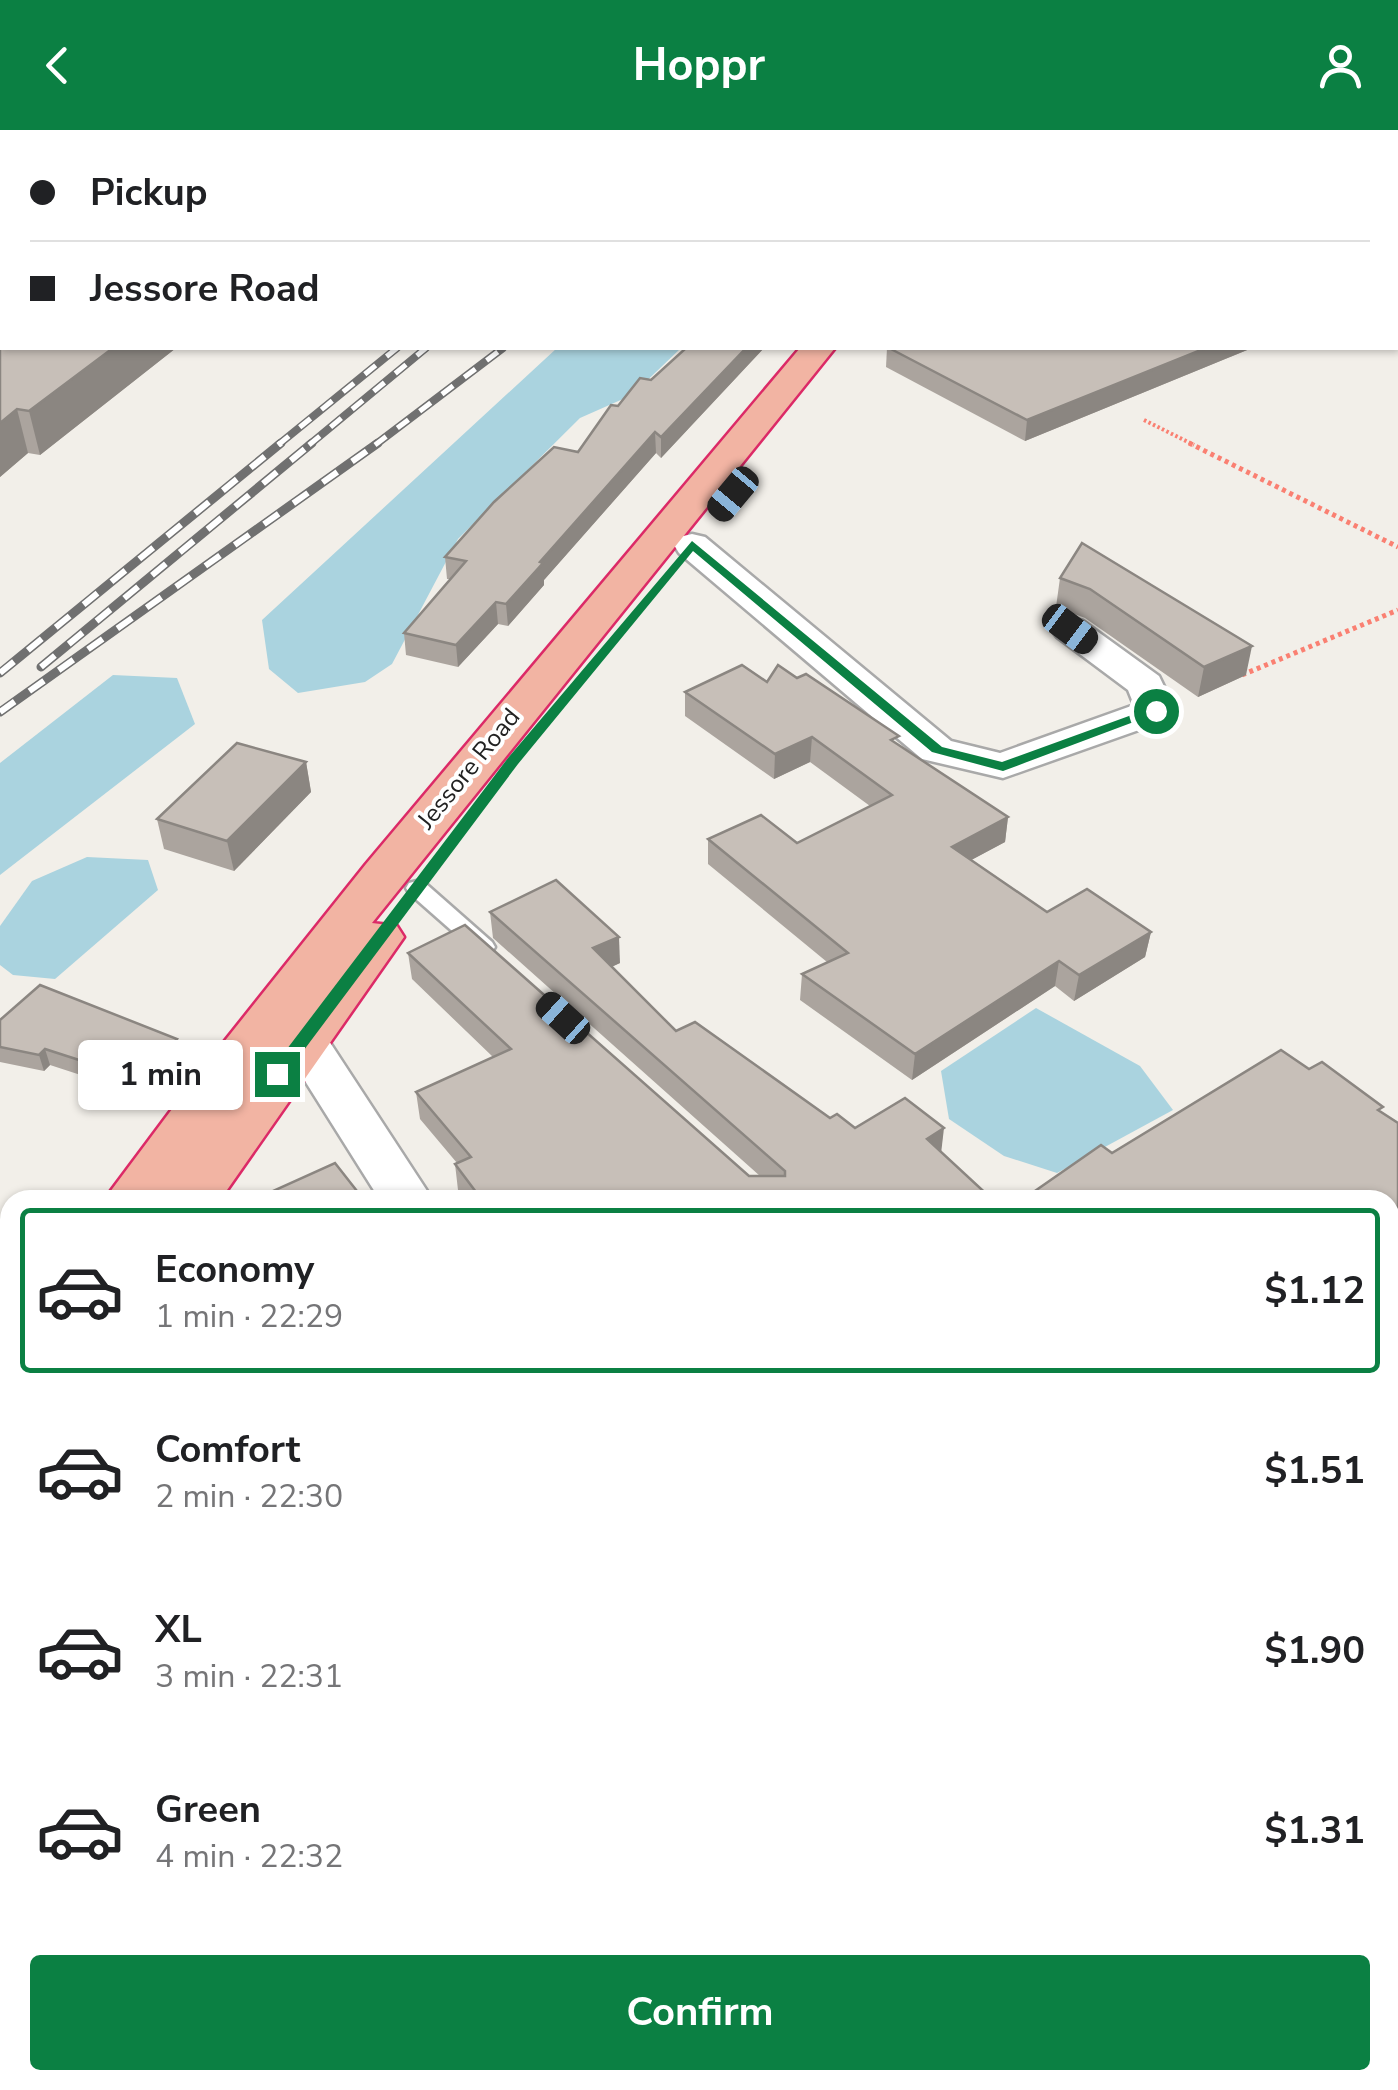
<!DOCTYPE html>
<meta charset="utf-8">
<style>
:root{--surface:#fff;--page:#f2f2f2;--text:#202124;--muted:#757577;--line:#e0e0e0;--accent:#0b8043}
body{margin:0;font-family:"Nunito Sans",sans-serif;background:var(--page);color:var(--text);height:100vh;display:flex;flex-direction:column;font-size:38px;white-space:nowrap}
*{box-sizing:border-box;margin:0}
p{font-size:32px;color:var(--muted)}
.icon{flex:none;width:55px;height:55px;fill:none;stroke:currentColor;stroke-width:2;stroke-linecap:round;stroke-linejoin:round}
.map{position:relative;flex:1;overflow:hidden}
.details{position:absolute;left:0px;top:1060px;width:1400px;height:900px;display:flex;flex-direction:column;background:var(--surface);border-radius:30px 30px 0 0;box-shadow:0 2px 8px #0004}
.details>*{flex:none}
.banner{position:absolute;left:0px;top:0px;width:1400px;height:220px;box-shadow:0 2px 8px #0004;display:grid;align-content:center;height:220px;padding:0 30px;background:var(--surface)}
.end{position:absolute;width:45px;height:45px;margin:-22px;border:12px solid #0b8043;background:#fff;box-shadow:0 0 0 5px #fff}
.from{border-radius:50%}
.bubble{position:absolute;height:70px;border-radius:10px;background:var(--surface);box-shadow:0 2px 8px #0004;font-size:32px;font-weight:700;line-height:70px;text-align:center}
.car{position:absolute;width:30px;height:60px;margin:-30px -15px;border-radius:12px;box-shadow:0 0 8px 2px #0007;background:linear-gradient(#222 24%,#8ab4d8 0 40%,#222 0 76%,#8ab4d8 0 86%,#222 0)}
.banner b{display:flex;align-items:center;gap:35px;height:95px;font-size:38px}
.banner b+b{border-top:2px solid var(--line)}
.banner i{width:25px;height:25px;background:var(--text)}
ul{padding:18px 0 0;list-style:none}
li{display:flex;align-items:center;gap:30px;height:165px;margin:0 20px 15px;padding:0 10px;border:5px solid transparent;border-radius:10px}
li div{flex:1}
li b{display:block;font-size:38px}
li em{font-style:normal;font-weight:700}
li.current{border-color:var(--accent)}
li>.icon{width:90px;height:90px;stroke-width:1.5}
.button{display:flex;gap:20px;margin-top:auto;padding:20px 30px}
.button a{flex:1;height:115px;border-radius:10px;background:var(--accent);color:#fff;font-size:40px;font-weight:700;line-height:115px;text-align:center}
header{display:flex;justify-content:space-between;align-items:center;height:130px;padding:0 30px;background:var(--accent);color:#fff;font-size:45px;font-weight:700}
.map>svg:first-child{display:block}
.water{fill:#aad3df}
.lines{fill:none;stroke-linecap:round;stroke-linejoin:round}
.service-casing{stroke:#a9a9a9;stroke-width:5}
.minor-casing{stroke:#a9a9a9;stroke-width:5}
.trunk-casing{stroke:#dc2a67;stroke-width:5}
.path-far1{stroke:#fa8072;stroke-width:4;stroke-dasharray:2.5 2.5;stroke-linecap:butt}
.path{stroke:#fa8072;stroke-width:5;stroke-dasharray:4 4;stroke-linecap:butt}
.service{fill:#fff;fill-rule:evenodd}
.minor{fill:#fff;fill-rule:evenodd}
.trunk{fill:#f2b4a3;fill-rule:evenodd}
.rail-far1-casing{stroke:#707070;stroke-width:8}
.rail-casing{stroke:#707070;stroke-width:9}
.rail-far1{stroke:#fff;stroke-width:5;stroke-dasharray:14;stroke-linecap:butt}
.rail{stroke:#fff;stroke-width:6;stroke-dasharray:18;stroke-linecap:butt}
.wall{fill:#aba49e}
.shaded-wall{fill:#8b8681}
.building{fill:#c7bfb8;stroke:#8b8681;stroke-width:2.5}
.route{fill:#0b8043}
.labels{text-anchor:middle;stroke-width:8;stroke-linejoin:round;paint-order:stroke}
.street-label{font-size:25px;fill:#222;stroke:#fff}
</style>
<header><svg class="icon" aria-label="back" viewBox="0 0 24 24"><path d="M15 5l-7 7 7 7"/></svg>Hoppr<svg class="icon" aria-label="person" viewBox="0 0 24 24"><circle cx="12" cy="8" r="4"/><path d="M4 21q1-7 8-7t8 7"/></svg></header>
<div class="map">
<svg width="1398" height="1960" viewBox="0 0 1398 1960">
<rect width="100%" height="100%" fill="#f2efe9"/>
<!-- water -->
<g class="water">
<polygon points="557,218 681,218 632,265 580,288 458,409 392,534 365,552 298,563 269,539 262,490"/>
<polygon points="113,545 177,548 195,594 0,745 0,633"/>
<polygon points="87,727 148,730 158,760 55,849 13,845 0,835 0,796 32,751"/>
<polygon points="1036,878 1140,936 1173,980 1057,1043 1004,1026 949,989 941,941"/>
</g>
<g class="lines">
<defs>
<polygon id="service" points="417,751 425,753 492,812 495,817 492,822 476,822 409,763 406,758 409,753"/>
<g id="minor">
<polygon points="354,0 384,0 386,2 356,2"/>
<polygon points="692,404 705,407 951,611 1000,623 1134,575 1128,560 1057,507 1051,499 1057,491 1070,488 1083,491 1159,546 1176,581 1170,589 1003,648 922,629 679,423 674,415 679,407"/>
<polygon points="299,896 316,901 329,911 433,1070 380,1070 295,935 275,913 282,901"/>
<polygon points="1398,1429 1398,1485 1390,1488 1390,1432"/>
<polygon points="497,1950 571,1950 569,1960 495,1960"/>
<polygon points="651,1950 729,1950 733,1960 655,1960"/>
</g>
<g id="trunk">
<polygon points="800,218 835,218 372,793 397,796 404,807 220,1070 104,1070 196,947 366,734"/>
<polygon points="10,1212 10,1272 0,1275 0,1216"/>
<polygon points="10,1299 10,1365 0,1368 0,1303"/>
</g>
</defs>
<!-- service casing -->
<use href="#service" class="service-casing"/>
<!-- minor casing -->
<use href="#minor" class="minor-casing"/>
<!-- trunk casing -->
<use href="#trunk" class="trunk-casing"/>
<!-- path-far1 -->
<polyline class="path-far1" points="1144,290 1194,315"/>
<!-- path -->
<g class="path">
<polyline points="1189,313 1398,417"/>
<polyline points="1242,545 1398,480"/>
</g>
<!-- service -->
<use href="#service" class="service"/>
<!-- minor -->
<use href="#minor" class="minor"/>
<!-- trunk -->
<use href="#trunk" class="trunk"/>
<defs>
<g id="rail-far1">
<polyline points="278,315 397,218"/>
<polyline points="309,315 426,218"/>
<polyline points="375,315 503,218"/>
</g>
<g id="rail">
<polyline points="41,537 312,313"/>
<polyline points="0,543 281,313"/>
<polyline points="0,582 378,313"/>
</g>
</defs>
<!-- rail-far1 casing -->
<use href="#rail-far1" class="rail-far1-casing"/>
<!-- rail casing -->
<use href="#rail" class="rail-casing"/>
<!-- rail-far1 -->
<use href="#rail-far1" class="rail-far1"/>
<!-- rail -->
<use href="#rail" class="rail"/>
</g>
<!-- wall -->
<g class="wall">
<polygon points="0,0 301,0 301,2 2,2 2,218 176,218 40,325 28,323 0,347"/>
<polygon points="686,218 764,218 661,328 656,323 544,450 544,455 508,496 498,494 458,537 406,525 404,503 450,449 447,449 445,427 578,322 618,276 651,250"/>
<polygon points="887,218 1252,218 1025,311 886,237"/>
<polygon points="1082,413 1246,545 1198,567 1085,488 1056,477 1060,448"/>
<polygon points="767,552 898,614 1008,687 1005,712 971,730 1047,782 1151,802 1145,827 1074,871 1055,856 912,950 800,870 802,844 827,832 708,734 708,709 797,713 870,676 810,632 774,649 685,586 685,562"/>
<polygon points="306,632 311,662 234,741 164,719 157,689"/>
<polygon points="490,782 620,833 611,837 676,901 830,988 855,998 941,1022 993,1070 466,1070 458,1060 455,1034 457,1033 420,989 416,962 493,927 412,849 408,823 749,1046 760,1046 493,808"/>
<polygon points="0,890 181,925 145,966 50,935 44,941 0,932"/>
<polygon points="1309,939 1398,993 1398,1350 1390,1343 1390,1070 1112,1023"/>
<polygon points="10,1103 10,1132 6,1130 1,1115"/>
<polygon points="740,1950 1312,1950 1321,1960 748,1960"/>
</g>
<!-- shaded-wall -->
<g class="shaded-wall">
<polygon points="279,0 301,0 301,2 275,2"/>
<polygon points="1076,0 1138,0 1126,2 1076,2"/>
<polygon points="2,177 2,218 0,227 0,179"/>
<polygon points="113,218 176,218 40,325 29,281"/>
<polygon points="746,218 764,218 661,328 661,307"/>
<polygon points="1206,218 1252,218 1025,311 1027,290"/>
<polygon points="17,279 28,323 0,347 0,293"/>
<polygon points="655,302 656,323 544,450 544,455 508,496 506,474 540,432"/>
<polygon points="496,472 498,494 458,537 456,515"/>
<polygon points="1252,516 1246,545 1198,567 1204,537"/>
<polygon points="812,607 810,632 774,649 775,624"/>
<polygon points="306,632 311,662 234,741 227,711"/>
<polygon points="1008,687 1005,712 949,742 952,717"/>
<polygon points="1151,802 1145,827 1074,871 1079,845"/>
<polygon points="619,807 620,833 594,845 593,818"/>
<polygon points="1059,831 1055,856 912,950 915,924"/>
<polygon points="177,909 181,925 145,966 141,950"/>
<polygon points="45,919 50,935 44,941 39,925"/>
<polygon points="944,998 941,1024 927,1009"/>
<polygon points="1398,1315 1390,1334 1390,1322"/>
<polygon points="10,1852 10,1872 0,1878 0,1857"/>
<polygon points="195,1950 199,1950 204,1960 181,1960"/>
<polygon points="239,1950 294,1950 270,1960 215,1960"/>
</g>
<!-- building -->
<g class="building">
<polygon points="0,0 279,0 275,2 2,2 2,177 0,179"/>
<polygon points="1038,0 1091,0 1098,2 1033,2"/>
<polygon points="2,212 2,218 113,218 29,281 17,279 0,293 0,213"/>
<polygon points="686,218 746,218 661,307 655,302 540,432 543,433 506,474 496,472 456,515 404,503 466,431 445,427 494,372 554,317 578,322 611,275 618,276 640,248 651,250"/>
<polygon points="889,218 1206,218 1027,290"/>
<polygon points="1082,413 1252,516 1204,537 1090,459 1060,448"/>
<polygon points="742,535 767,552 778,535 797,548 806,544 899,606 891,610 1008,687 952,717 1047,782 1087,759 1151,802 1079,845 1059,831 915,924 802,844 848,823 708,709 761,685 797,713 892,665 812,607 775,624 685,562"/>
<polygon points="237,613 306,632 227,711 157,689"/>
<polygon points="556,750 619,807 593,818 676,901 695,892 830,988 837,984 855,998 905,968 944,998 927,1009 993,1070 482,1070 455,1034 471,1027 416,962 511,919 408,823 465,795 749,1046 785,1046 785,1041 490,782"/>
<polygon points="40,855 177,909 141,950 45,919 39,925 0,917 0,890"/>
<polygon points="1281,920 1309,939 1322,932 1383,977 1378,980 1398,993 1398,1217 1390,1211 1390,1070 1022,1070 1101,1015 1112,1023"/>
<polygon points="335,1033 364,1070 253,1070"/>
<polygon points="10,1103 10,1118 1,1115"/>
<polygon points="1398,1229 1398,1315 1390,1322 1390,1235"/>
<polygon points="10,1637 10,1852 0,1857 0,1643"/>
<polygon points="19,1950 195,1950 181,1960 22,1960 24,1959"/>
<polygon points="198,1950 239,1950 215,1960 201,1960"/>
<polygon points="756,1950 1312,1950 1321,1960 847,1960 843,1954 835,1960 763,1960"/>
</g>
<!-- route -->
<polygon class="route" points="692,411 942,617 1002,632 1151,578 1163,581 1003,641 932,622 693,421 518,634 283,948 271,948 271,940 508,628"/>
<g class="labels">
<!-- street labels -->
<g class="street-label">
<text transform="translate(468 638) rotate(-51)" y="9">Jessore Road</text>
</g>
</g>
</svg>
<i class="end from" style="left:1156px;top:581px"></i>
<i class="end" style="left:277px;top:944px"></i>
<div class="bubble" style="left:78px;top:910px;width:165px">1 min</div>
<i class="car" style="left:733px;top:364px;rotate:220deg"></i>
<i class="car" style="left:1070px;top:499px;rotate:127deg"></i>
<i class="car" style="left:563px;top:888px;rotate:312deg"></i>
<div class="banner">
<b><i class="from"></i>Pickup</b>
<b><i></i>Jessore Road</b>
</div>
<section class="details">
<ul>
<li class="current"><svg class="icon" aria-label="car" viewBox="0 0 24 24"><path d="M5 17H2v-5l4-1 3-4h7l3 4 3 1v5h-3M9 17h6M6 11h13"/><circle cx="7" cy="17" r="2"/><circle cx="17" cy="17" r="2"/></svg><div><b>Economy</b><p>1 min · 22:29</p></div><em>$1.12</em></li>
<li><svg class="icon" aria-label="car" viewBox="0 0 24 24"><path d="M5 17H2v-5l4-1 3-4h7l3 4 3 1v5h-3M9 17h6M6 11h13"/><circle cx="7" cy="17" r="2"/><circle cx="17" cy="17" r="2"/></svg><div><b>Comfort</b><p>2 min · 22:30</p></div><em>$1.51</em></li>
<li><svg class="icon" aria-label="car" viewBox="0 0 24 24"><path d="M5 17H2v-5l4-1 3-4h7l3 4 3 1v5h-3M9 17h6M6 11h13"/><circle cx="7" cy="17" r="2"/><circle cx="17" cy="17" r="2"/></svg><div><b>XL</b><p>3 min · 22:31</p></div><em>$1.90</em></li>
<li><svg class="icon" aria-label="car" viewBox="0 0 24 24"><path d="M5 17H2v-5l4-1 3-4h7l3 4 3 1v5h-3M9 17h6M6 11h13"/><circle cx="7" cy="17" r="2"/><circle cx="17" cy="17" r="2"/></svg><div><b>Green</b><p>4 min · 22:32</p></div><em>$1.31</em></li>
</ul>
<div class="button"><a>Confirm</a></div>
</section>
</div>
